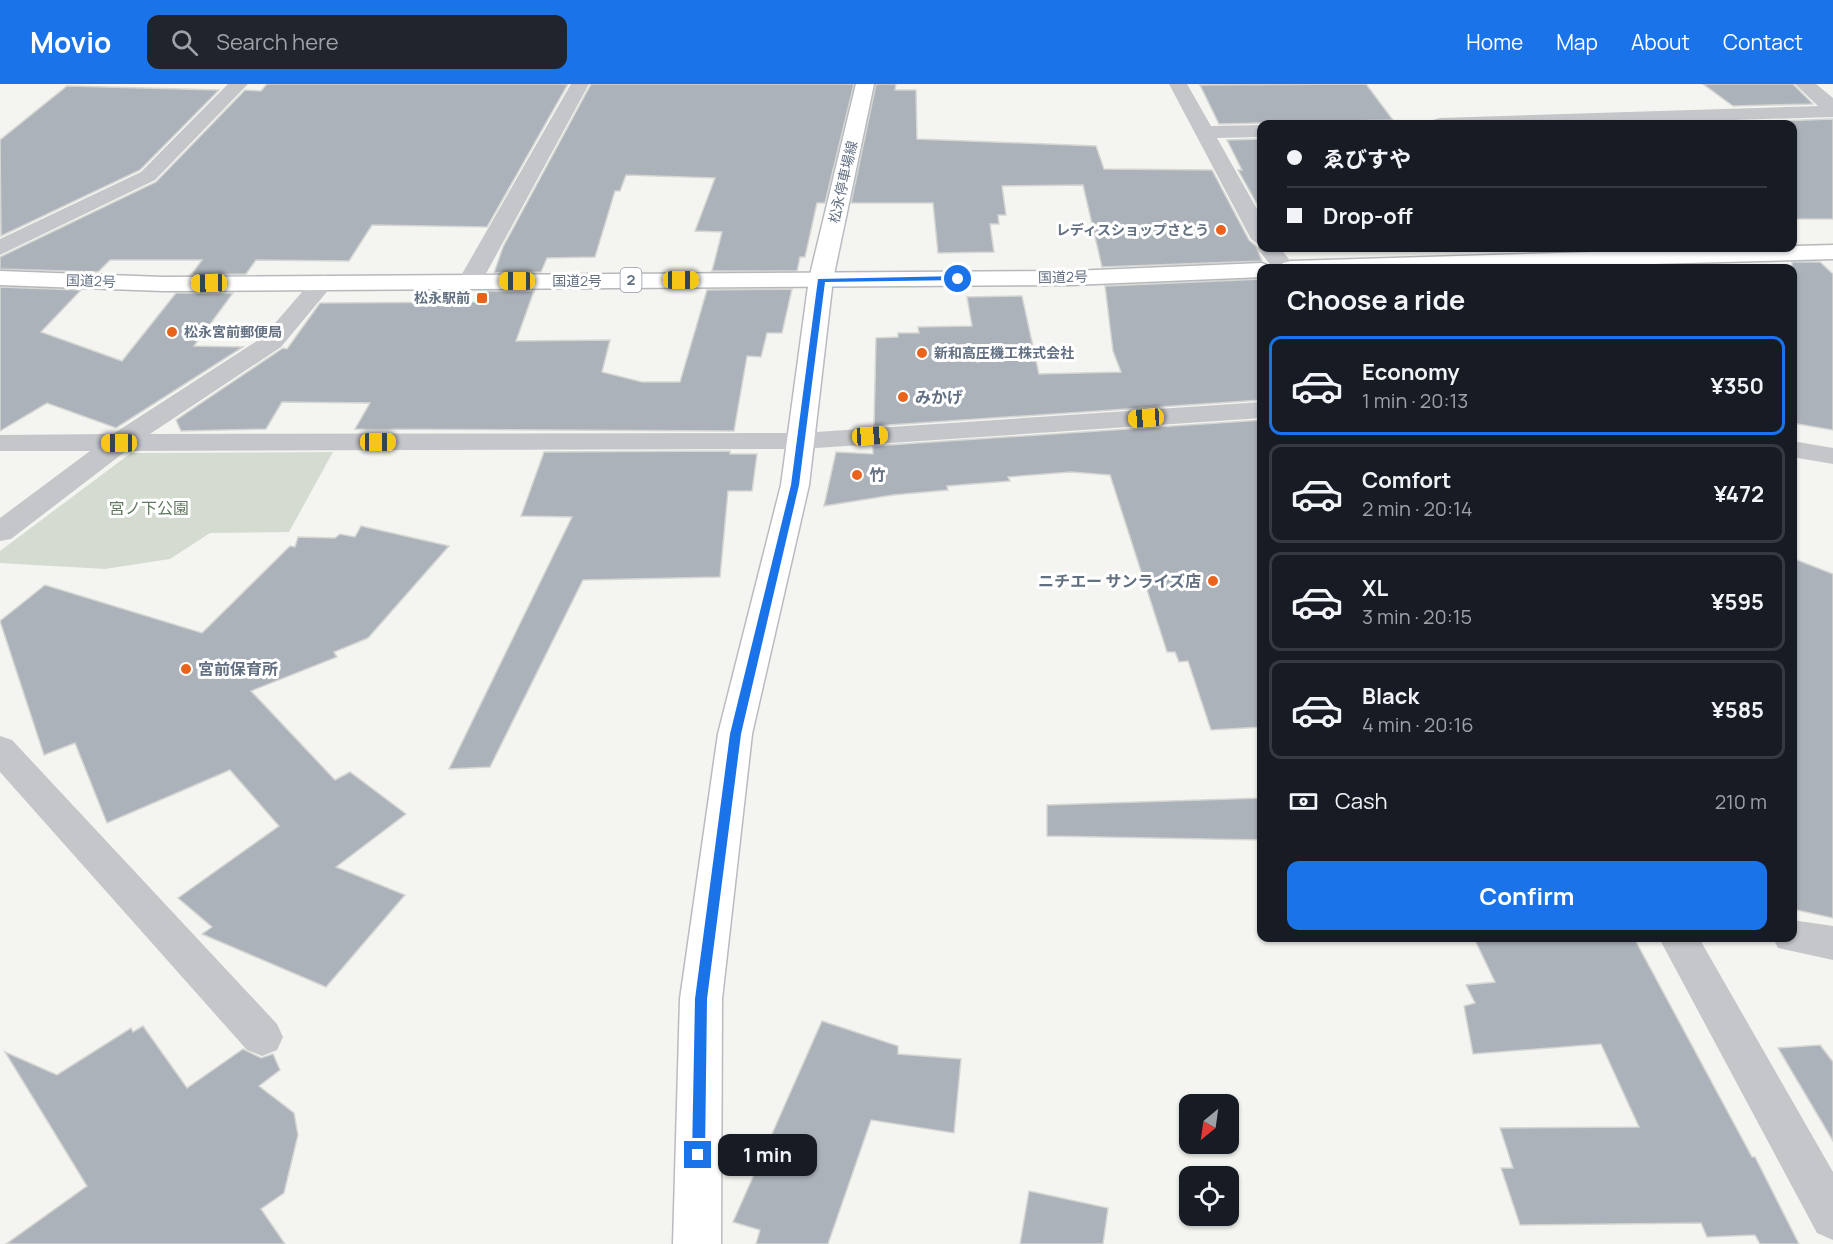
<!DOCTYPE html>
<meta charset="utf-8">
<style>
:root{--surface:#171b24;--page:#20242c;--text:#f1f3f6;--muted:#9ea1a6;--line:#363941;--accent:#1a73e8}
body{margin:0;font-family:Manrope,"Noto Sans JP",sans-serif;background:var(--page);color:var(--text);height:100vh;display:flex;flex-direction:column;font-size:22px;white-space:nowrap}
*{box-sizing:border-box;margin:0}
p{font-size:20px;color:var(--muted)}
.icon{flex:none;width:33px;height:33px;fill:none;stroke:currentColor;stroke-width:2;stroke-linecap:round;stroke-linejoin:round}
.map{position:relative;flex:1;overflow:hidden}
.drawer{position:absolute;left:1257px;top:180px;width:540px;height:678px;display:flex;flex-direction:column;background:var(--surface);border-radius:12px;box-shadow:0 2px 4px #0004}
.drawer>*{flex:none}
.top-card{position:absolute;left:1257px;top:36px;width:540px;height:132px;border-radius:12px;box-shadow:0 2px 4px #0004;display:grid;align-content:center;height:132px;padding:0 30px;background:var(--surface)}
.needle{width:39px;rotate:209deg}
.controls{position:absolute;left:1179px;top:1010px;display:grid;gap:12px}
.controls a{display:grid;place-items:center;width:60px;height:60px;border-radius:12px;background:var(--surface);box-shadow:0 2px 4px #0004;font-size:30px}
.end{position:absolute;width:27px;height:27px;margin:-14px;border:8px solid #1a73e8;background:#fff;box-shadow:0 0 0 3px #fff}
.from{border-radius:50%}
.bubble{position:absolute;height:42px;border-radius:12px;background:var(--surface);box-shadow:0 2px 4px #0004;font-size:20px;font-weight:700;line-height:42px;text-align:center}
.car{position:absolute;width:18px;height:36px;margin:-18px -9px;border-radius:8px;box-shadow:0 0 4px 2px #0007;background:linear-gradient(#f5c518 24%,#345 0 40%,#f5c518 0 76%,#345 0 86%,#f5c518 0)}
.top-card b{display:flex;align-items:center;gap:21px;height:57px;font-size:22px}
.top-card b+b{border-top:2px solid var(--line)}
.top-card i{width:15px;height:15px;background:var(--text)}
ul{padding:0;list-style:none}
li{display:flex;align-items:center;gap:18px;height:99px;margin:0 12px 9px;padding:0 18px;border:3px solid var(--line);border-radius:12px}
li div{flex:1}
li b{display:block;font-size:22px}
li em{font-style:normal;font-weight:700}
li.active{border-color:var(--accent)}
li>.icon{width:54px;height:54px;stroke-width:1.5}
h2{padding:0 30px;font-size:27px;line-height:72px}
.pay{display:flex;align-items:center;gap:15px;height:66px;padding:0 30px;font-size:22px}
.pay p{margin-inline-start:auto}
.button{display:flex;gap:12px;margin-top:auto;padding:12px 30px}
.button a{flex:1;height:69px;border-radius:12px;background:var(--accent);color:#fff;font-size:24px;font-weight:700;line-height:69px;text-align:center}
header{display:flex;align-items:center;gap:36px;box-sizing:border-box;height:84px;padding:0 30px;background:var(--accent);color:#fff}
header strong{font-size:28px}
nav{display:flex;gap:33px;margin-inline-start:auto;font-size:21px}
.search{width:420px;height:54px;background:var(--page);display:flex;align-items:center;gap:15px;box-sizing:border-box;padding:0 21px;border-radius:12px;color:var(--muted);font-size:22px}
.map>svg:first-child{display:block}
.green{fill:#d4dcd1}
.building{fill:#acb2b9;stroke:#d5d6d3;stroke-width:1.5}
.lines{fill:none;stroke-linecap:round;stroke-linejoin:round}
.secondary-casing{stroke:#b8bbc0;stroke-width:3}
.highway-casing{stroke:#b6b8bb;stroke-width:3}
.street{fill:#c4c6ca;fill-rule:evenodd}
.secondary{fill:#fff;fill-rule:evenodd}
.highway{fill:#fff;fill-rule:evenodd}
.route{fill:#1a73e8}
.poi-dot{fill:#e9631c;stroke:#fff;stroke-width:2}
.labels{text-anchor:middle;stroke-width:6;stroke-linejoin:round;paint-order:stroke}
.far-street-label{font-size:14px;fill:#627082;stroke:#fff}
.far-poi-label{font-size:14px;font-weight:bold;fill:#627082;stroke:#fff;text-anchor:end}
.shield{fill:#fff;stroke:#919ba8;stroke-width:1.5}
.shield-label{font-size:15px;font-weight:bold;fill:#627082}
.poi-label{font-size:16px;font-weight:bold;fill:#627082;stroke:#fff;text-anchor:start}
.park-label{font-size:16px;fill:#637961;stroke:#fff}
</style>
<header>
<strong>Movio</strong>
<div class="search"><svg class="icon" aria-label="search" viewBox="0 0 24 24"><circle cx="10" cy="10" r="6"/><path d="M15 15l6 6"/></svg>Search here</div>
<nav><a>Home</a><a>Map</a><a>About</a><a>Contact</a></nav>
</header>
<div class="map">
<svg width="1833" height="1160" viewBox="0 0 1833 1160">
<rect width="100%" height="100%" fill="#f4f5f0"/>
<!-- green -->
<polygon class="green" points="333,368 289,448 210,449 170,475 105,485 0,479 0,467 131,369"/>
<!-- building -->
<g class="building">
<polygon points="267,0 568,0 487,143 372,141 349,177 256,176 246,190 191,191 202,176 110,176 98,188 0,185 0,173 156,98 245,6 261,7"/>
<polygon points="591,0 854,0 825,119 817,119 805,173 800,173 797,187 712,187 722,148 695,147 715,94 626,91 620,107 615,107 595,173 547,174 541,188 494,189 503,163"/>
<polygon points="876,0 896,0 895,6 916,6 917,55 1096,62 1104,85 1212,86 1249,156 1256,162 1262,177 1102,183 1083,101 1002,102 1006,131 998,131 999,140 990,140 994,168 938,169 933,119 851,119"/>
<polygon points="1366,0 1393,36 1219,40 1200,1"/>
<polygon points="1703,0 1793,0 1813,20 1733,22"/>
<polygon points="67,2 219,6 140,86 1,152 0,56"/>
<polygon points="1833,35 1833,135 1792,135 1792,40 1756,40 1752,38"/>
<polygon points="1262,55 1262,129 1238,86 1242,86 1227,56"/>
<polygon points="1792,178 1820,178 1833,190 1833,346 1792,339"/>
<polygon points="1262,195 1262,316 874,342 876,254 898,253 898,249 919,249 918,243 972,242 967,213 1022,212 1039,290 1121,288 1113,267 1105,202"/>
<polygon points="0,203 81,206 41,248 122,277 176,209 233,209 194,262 243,263 116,344 47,319 0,347"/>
<polygon points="792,205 782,249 767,249 761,273 747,272 734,347 355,345 370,319 282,318 266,345 181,347 176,336 283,264 287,265 320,219 484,218 487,207 534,207 516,257 610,256 602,288 642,298 680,298 707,206"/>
<polygon points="1262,336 1262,643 1211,646 1188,577 1179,578 1175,568 1167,568 1110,391 1071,388 1008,393 1010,397 947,402 948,406 893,411 824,422 836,368 873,370 873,362"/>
<polygon points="730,367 730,370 757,370 752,407 728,407 720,493 583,496 490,683 449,685 572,433 521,432 544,368"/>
<polygon points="361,442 449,462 368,554 334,568 337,573 251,607 335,696 350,688 406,730 336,783 405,811 326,903 202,850 212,843 178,814 279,742 230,686 107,739 75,659 44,671 0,537 45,501 202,549 290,462 295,463 298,453 335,454 340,450 355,453"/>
<polygon points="1792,474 1833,490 1833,834 1792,825"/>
<polygon points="1262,714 1262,756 1047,752 1047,721"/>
<polygon points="1474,854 1634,854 1752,1073 1755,1073 1799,1160 1760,1160 1755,1151 1707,1153 1701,1139 1520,1141 1501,1084 1513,1084 1500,1044 1639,1043 1601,960 1473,970 1464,922 1475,919 1466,901 1495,898"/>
<polygon points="822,937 898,962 898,970 961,975 954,1049 871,1036 828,1160 756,1160 760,1146 733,1138"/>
<polygon points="143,942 187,1004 243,965 261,974 273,970 280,986 259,1002 294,1029 298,1051 284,1109 261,1125 285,1160 6,1160 87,1102 5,968 57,991 131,944 133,948"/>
<polygon points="1820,961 1833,978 1833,1057 1778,964"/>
<polygon points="1029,1107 1108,1124 1103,1160 1020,1160"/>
</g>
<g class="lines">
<defs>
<polygon id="secondary" points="856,0 874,0 833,195 809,401 752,650 722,915 721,1160 673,1160 680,915 718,650 781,401 809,195"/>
<g id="highway">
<polygon points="1833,161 1833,175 1509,184 1279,184 1283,179 1291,177"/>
<polygon points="1262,179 1273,184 1262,184 1262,193 1072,201 163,207 0,201 0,187 163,193 1072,187"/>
</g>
</defs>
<!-- secondary casing -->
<use href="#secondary" class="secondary-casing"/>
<!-- highway casing -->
<use href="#highway" class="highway-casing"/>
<!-- street -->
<g class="street">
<polygon points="228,0 248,0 155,96 0,171 0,155 141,88"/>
<polygon points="571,0 589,0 482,197 478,202 462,202 458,197"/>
<polygon points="1169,0 1187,0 1211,42 1262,41 1262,53 1217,54 1262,134 1262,164 1280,164 1296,184 1273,184 1257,164 1259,161 1251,155"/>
<polygon points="1795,0 1816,0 1833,14 1833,33 1603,40 1430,40 1433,36 1440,34 1818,22"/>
<polygon points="323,191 331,193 335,198 281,263 150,350 801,349 1262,318 1262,334 801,365 126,367 11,455 0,457 0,434 90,367 0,367 0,351 113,350 263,253 315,193"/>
<polygon points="1792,357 1833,364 1833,380 1792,373"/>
<polygon points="0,652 12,656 277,940 283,953 277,966 262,972 247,966 0,688"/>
<polygon points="1792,836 1833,842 1833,876 1778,864 1773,854 1792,854"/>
<polygon points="1659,854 1699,854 1833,1088 1833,1156 1817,1149"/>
</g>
<!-- secondary -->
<use href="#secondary" class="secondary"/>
<!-- highway -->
<use href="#highway" class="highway"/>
</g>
<!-- route -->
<polygon class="route" points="958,192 961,196 825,198 799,401 741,650 707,915 705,1071 698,1077 692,1071 695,915 730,650 791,401 818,195"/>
<!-- markers -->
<g class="poi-dot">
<circle cx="1221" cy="146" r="6"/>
<rect x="476" y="208" width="12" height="12" rx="3"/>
<circle cx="172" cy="248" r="6"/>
<circle cx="922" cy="269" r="6"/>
<circle cx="903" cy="313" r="6"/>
<circle cx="857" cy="391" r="6"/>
<circle cx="1213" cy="497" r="6"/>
<circle cx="186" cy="585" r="6"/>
</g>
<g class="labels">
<!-- far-street labels -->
<g class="far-street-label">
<text transform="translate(843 98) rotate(-77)" y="5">松永停車場線</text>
<text transform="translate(1063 193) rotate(-1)" y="5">国道2号</text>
<text transform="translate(91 197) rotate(2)" y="5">国道2号</text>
<text x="577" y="202">国道2号</text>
</g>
<!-- far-poi labels -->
<g class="far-poi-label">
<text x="1209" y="151">レディスショップさとう</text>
<text x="470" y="219">松永駅前</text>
<text x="184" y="253" text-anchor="start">松永宮前郵便局</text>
<text x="934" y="274" text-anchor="start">新和高圧機工株式会社</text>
</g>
<!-- shield labels -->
<rect class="shield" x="620.5" y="184" width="21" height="24" rx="4.5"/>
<g class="shield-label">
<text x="631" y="201">2</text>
</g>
<!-- poi labels -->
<g class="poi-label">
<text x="915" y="319">みかげ</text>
<text x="869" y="397">竹</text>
<text x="1201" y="503" text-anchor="end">ニチエー サンライズ店</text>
<text x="198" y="591">宮前保育所</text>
</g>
<!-- park labels -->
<g class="park-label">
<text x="149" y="430">宮ノ下公園</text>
</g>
</g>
</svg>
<div class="controls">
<a><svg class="needle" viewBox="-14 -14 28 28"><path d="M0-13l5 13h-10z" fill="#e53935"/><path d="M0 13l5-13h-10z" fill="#9ea1a6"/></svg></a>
<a><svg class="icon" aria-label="locate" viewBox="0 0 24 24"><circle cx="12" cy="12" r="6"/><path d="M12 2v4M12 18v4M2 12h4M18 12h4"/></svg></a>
</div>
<i class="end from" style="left:958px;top:195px"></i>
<i class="end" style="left:698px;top:1071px"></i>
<div class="bubble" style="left:718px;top:1050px;width:99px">1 min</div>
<i class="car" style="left:681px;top:196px;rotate:90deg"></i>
<i class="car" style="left:517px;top:197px;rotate:270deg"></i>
<i class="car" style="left:209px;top:199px;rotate:269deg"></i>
<i class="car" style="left:1146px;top:334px;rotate:266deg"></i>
<i class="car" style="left:870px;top:352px;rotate:86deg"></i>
<i class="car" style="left:378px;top:358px;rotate:90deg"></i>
<i class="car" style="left:119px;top:359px;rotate:270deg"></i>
<div class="top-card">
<b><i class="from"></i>ゑびすや</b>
<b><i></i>Drop-off</b>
</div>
<section class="drawer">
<h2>Choose a ride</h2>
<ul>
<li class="active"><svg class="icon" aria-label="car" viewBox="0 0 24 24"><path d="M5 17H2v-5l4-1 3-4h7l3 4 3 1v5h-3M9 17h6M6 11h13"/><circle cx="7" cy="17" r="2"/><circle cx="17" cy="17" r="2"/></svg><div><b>Economy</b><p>1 min · 20:13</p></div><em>¥350</em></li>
<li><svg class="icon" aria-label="car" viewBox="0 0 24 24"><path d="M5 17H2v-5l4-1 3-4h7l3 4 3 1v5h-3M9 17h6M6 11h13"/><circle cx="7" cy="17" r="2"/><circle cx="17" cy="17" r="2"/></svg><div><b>Comfort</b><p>2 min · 20:14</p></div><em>¥472</em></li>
<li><svg class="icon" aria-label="car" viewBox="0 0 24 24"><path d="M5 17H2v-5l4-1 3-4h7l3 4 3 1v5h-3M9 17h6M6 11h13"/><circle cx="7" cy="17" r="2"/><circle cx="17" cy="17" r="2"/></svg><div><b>XL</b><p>3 min · 20:15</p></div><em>¥595</em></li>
<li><svg class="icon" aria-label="car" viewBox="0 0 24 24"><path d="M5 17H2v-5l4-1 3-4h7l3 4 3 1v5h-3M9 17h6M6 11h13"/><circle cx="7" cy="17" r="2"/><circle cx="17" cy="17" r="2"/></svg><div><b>Black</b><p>4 min · 20:16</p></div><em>¥585</em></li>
</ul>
<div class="pay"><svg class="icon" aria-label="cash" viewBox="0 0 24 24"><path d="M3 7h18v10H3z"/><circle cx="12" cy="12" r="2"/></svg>Cash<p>210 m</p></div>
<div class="button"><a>Confirm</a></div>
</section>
</div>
